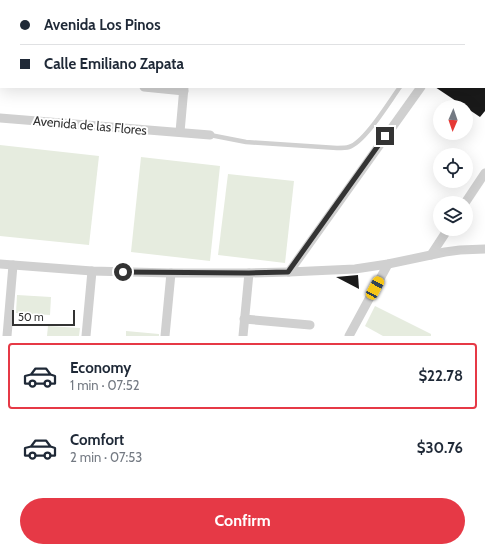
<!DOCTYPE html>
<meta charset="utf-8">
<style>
:root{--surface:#fff;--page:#f2f2f3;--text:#1f2937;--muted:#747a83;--line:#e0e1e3;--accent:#e63946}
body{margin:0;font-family:Cabin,sans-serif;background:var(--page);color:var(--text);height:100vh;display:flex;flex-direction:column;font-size:15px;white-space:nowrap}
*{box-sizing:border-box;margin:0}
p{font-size:13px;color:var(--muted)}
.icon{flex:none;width:22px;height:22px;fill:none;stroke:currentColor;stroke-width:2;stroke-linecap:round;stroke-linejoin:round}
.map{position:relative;height:336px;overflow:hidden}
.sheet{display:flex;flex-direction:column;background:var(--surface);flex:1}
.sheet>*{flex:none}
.hud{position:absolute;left:0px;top:0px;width:485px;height:88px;box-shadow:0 4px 16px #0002;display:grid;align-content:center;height:88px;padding:0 20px;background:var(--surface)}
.needle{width:26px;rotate:182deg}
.fabs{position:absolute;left:433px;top:100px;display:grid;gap:8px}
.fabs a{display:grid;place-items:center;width:40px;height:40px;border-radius:50%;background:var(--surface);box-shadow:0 4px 16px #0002;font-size:20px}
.scale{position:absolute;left:12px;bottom:10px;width:63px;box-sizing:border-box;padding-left:4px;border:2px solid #333;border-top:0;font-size:11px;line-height:14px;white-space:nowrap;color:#333;-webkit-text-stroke:3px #fff;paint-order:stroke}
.end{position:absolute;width:18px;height:18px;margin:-9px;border:5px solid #333;background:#fff;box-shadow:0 0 0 2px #fff}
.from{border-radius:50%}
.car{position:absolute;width:12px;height:24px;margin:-12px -6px;border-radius:5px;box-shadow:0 0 3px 1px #0007;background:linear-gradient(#f5c518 24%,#345 0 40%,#f5c518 0 76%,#345 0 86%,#f5c518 0)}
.hud b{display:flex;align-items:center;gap:14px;height:38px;font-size:15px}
.hud b+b{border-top:1px solid var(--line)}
.hud i{width:10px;height:10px;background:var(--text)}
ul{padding:7px 0 0;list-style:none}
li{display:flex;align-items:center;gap:12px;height:66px;margin:0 8px 6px;padding:0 12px;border:2px solid transparent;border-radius:4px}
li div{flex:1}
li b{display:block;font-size:15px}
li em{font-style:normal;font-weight:700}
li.current{border-color:var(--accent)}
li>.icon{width:36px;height:36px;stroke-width:1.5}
.cta{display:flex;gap:8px;margin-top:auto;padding:8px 20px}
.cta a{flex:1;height:46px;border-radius:24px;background:var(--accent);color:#fff;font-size:16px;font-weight:700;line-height:46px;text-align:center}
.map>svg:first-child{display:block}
.green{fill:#e6ecdf}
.building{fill:#1a1a1a}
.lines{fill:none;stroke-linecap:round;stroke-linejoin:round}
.lane{stroke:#d0d0d0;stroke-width:4.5}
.street{stroke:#d0d0d0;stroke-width:9}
.route{stroke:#333;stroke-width:5}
.labels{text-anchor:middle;stroke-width:4;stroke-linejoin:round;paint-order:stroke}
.street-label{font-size:13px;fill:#333;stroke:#fff}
</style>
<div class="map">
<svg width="485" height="336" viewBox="0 0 485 336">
<rect width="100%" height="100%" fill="#fff"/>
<!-- green -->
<g class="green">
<polygon points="0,145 99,156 89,245 0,236"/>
<polygon points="141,157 220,166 210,261 131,252"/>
<polygon points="228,174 294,181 285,263 218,255"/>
<polygon points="17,295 51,297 50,315 16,313"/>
<polygon points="375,306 431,334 431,336 383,336 365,326"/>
<polygon points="48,326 80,328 79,336 47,336"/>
<polygon points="126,331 159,334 159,336 126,336"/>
</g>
<!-- building -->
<g class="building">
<polygon points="435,87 483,87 485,88 485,111 480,117"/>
<polygon points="358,275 359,289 336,277"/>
</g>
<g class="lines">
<!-- lane -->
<g class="lane">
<polyline points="220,0 223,1"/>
<polyline points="234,1 237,0"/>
<polyline points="455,1 455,0"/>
<path d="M210,135L246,142L337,148C340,148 346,148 349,147C365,142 389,102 400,87"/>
</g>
<!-- street -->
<g class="street">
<polyline points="183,0 183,1"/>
<polyline points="482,1 482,0"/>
<polyline points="484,33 485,33"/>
<polyline points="144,87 184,91"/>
<polyline points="0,118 210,135"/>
<polyline points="180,132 184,87"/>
<polyline points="465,203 485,173"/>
<polyline points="431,255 448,229"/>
<polyline points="0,264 92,271 171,273 249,273 289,272 355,269 388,264 445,252 460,250 485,249"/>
<polyline points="289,272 421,87"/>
<polyline points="244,319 310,325"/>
<polyline points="7,336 13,265"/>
<polyline points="86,336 92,271"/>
<polyline points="165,336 171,273"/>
<polyline points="243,336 249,273"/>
<polyline points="349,336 388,264"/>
</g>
</g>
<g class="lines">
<!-- route -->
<polyline class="route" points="123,272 249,273 288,272 385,136"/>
</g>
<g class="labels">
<!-- street labels -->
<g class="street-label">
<text transform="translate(90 125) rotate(5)" y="5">Avenida de las Flores</text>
</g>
</g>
</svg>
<div class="fabs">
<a><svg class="needle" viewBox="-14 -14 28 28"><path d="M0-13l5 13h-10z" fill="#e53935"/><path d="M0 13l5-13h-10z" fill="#747a83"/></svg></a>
<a><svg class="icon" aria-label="locate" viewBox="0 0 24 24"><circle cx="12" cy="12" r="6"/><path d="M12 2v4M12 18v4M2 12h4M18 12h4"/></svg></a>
<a><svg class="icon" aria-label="layers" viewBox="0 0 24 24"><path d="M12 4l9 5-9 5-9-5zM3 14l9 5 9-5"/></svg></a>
</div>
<div class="scale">50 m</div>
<i class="end from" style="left:123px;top:272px"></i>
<i class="end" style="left:385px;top:136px"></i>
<i class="car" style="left:375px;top:288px;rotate:28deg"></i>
<div class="hud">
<b><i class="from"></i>Avenida Los Pinos</b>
<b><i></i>Calle Emiliano Zapata</b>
</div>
</div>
<section class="sheet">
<ul>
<li class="current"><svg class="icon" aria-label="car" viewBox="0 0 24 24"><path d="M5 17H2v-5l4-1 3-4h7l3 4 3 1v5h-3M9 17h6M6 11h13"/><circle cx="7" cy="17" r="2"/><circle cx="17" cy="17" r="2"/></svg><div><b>Economy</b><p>1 min · 07:52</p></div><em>$22.78</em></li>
<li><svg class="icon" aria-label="car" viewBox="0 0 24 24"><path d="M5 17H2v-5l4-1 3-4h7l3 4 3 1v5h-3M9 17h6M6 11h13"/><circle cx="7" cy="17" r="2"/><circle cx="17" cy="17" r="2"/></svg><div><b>Comfort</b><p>2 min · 07:53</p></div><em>$30.76</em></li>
</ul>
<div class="cta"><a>Confirm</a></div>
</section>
